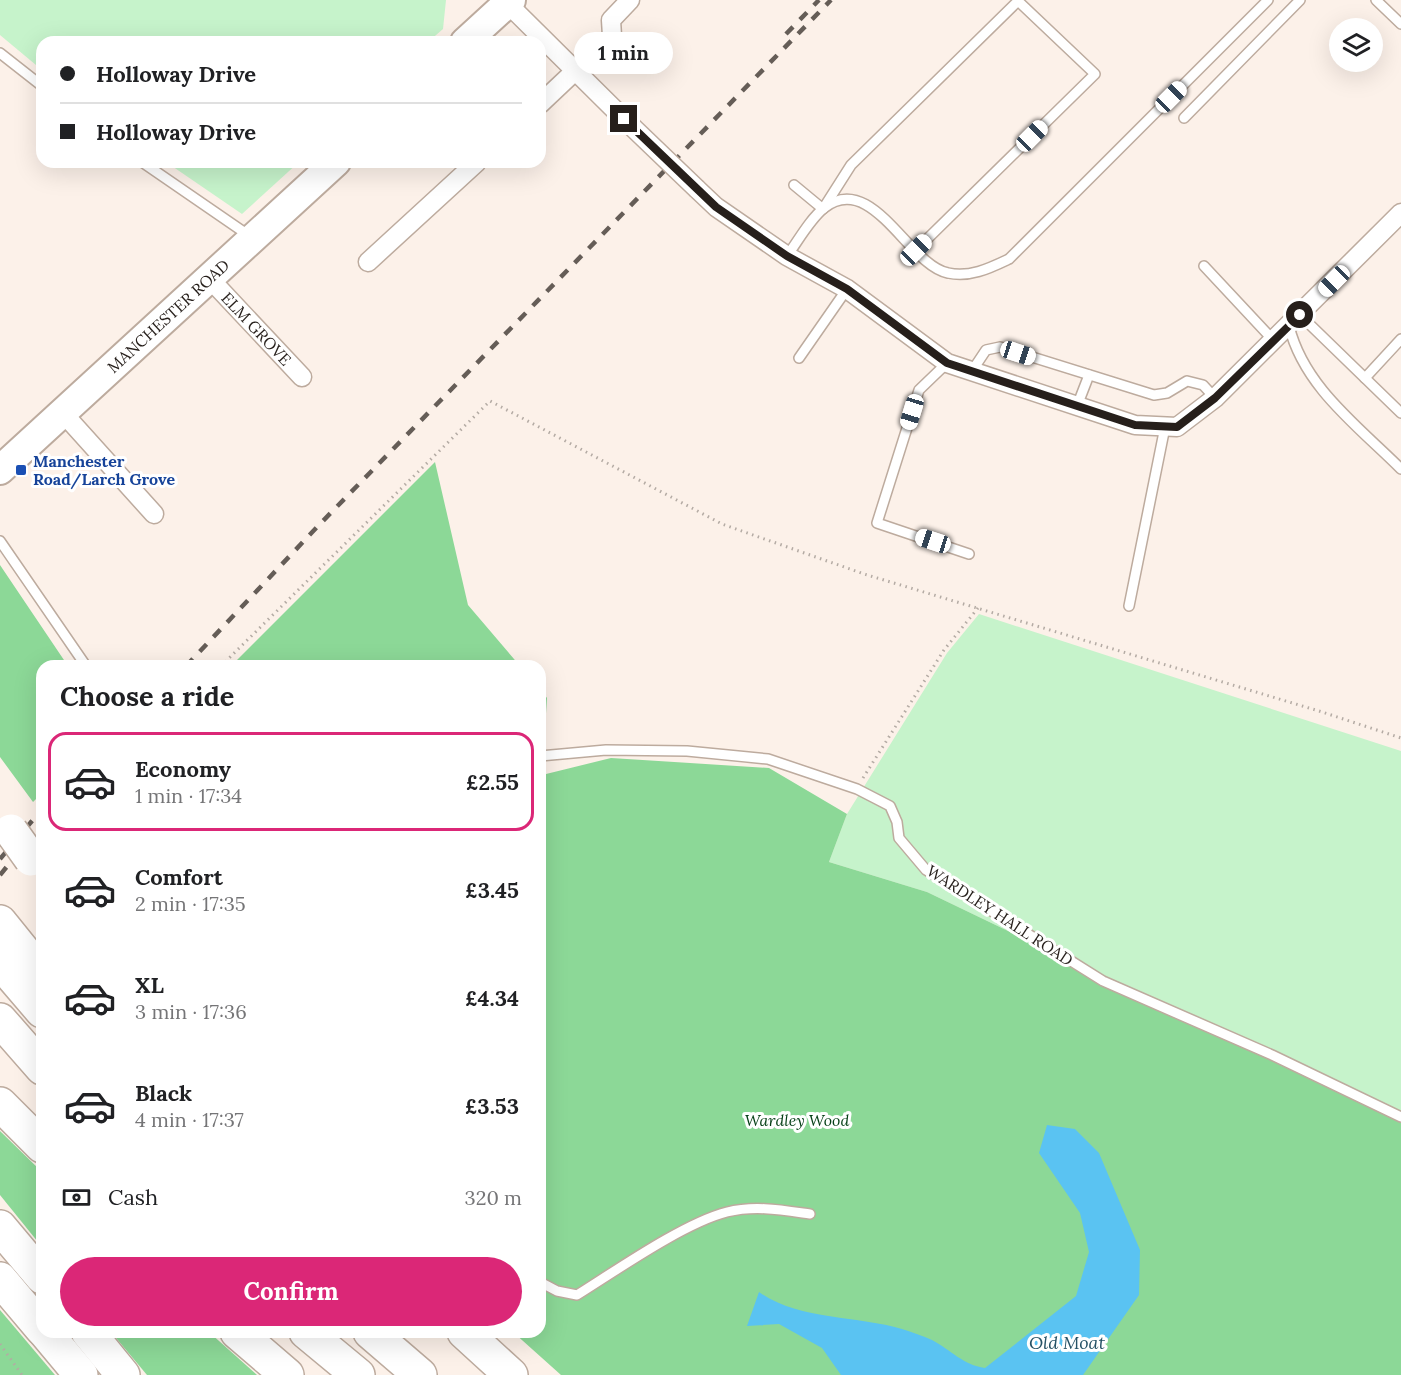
<!DOCTYPE html>
<meta charset="utf-8">
<style>
:root{--surface:#fff;--page:#f2f2f2;--text:#202124;--muted:#757577;--line:#e0e0e0;--accent:#db2777}
body{margin:0;font-family:Lora,serif;background:var(--page);color:var(--text);height:100vh;display:flex;flex-direction:column;font-size:22px;white-space:nowrap}
*{box-sizing:border-box;margin:0}
p{font-size:20px;color:var(--muted)}
.icon{flex:none;width:33px;height:33px;fill:none;stroke:currentColor;stroke-width:2;stroke-linecap:round;stroke-linejoin:round}
.map{position:relative;flex:1;overflow:hidden}
.side{position:absolute;left:36px;top:660px;width:510px;height:678px;display:flex;flex-direction:column;background:var(--surface);border-radius:18px;box-shadow:0 6px 24px #0002}
.side>*{flex:none}
.top-card{position:absolute;left:36px;top:36px;width:510px;height:132px;border-radius:18px;box-shadow:0 6px 24px #0002;display:grid;align-content:center;height:132px;padding:0 24px;background:var(--surface)}
.buttons{position:absolute;left:1329px;top:18px;display:grid;gap:12px}
.buttons a{display:grid;place-items:center;width:54px;height:54px;border-radius:50%;background:var(--surface);box-shadow:0 6px 24px #0002;font-size:30px}
.end{position:absolute;width:27px;height:27px;margin:-14px;border:8px solid #261f1b;background:#fff;box-shadow:0 0 0 3px #fff}
.from{border-radius:50%}
.bubble{position:absolute;height:42px;border-radius:21px;background:var(--surface);box-shadow:0 6px 24px #0002;font-size:20px;font-weight:800;line-height:42px;text-align:center}
.car{position:absolute;width:18px;height:36px;margin:-18px -9px;border-radius:8px;box-shadow:0 0 4px 2px #0007;background:linear-gradient(#fff 24%,#345 0 40%,#fff 0 76%,#345 0 86%,#fff 0)}
.top-card b{display:flex;align-items:center;gap:21px;height:57px;font-size:22px}
.top-card b+b{border-top:2px solid var(--line)}
.top-card i{width:15px;height:15px;background:var(--text)}
ul{padding:0;list-style:none}
li{display:flex;align-items:center;gap:18px;height:99px;margin:0 12px 9px;padding:0 12px;border:3px solid transparent;border-radius:18px}
li div{flex:1}
li b{display:block;font-size:22px}
li em{font-style:normal;font-weight:800}
li.selected{border-color:var(--accent)}
li>.icon{width:54px;height:54px;stroke-width:1.5}
h2{padding:0 24px;font-size:27px;line-height:72px}
.pay{display:flex;align-items:center;gap:15px;height:66px;padding:0 24px;font-size:22px}
.pay p{margin-inline-start:auto}
.action{display:flex;gap:12px;margin-top:auto;padding:12px 24px}
.action a{flex:1;height:69px;border-radius:36px;background:var(--accent);color:#fff;font-size:24px;font-weight:800;line-height:69px;text-align:center}
.map>svg:first-child{display:block}
.green{fill:#c6f3cb}
.forest{fill:#8cd897}
.water{fill:#5ac3f2}
.lines{fill:none;stroke-linecap:round;stroke-linejoin:round}
.lane-casing{stroke:#bdab9e;stroke-width:12}
.street-casing{stroke:#bdab9e;stroke-width:21}
.primary-casing{stroke:#bdab9e;stroke-width:32}
.highway-casing{stroke:#bdab9e;stroke-width:36}
.path{stroke:#b4aba4;stroke-width:3;stroke-dasharray:1.5 4.5;stroke-linecap:butt}
.lane{stroke:#fff;stroke-width:9}
.street{stroke:#fff;stroke-width:18}
.primary{stroke:#fff;stroke-width:28}
.highway{stroke:#fff;stroke-width:33}
.rail{stroke:#655d57;stroke-width:4.5;stroke-dasharray:10 10;stroke-linecap:butt}
.street-bridge-casing{stroke:#bdab9e;stroke-width:21;stroke-linecap:butt}
.highway-bridge-casing{stroke:#bdab9e;stroke-width:36;stroke-linecap:butt}
.street-bridge{stroke:#fff;stroke-width:18}
.highway-bridge{stroke:#fff;stroke-width:33}
.route{stroke:#261f1b;stroke-width:8}
.transit-dot{fill:#1a4fb4;stroke:#fff;stroke-width:2}
.labels{text-anchor:middle;stroke-width:6;stroke-linejoin:round;paint-order:stroke}
.street-label{font-size:16px;fill:#261f1b;stroke:#fff}
.transit-label{font-size:16px;font-weight:bold;fill:#164399;stroke:#fff;text-anchor:start}
.park-label{font-size:16px;font-style:italic;fill:#033e15;stroke:#fff}
.water-label{font-size:18px;font-style:italic;fill:#265266;stroke:#fff}
</style>
<div class="map">
<svg width="1401" height="1375" viewBox="0 0 1401 1375">
<rect width="100%" height="100%" fill="#fcf1e9"/>
<!-- green -->
<g class="green">
<polygon points="0,0 446,0 443,29 428,42 42,42 42,70 0,35"/>
<polygon points="166,162 299,162 242,214"/>
<polygon points="979,614 1401,751 1401,1120 927,892 829,862 847,814 947,653"/>
</g>
<!-- forest -->
<g class="forest">
<polygon points="435,462 468,605 520,666 231,666"/>
<polygon points="0,565 68,666 42,666 42,793 33,802 0,757"/>
<polygon points="540,689 547,698 542,775 611,758 769,768 847,814 829,862 927,892 1401,1120 1401,1375 561,1375 513,1332 540,1332"/>
<polygon points="0,1131 42,1172 42,1247 0,1195"/>
<polygon points="0,1310 55,1375 0,1375"/>
<polygon points="111,1332 209,1332 257,1375 147,1375"/>
</g>
<!-- water -->
<path class="water" d="M1047,1125L1075,1129L1099,1153L1140,1250L1139,1295L1083,1375H841L822,1348L779,1324L747,1326L759,1292C797,1320 858,1316 902,1329C912,1332 923,1336 932,1340C951,1350 963,1365 985,1368L1076,1296L1089,1252L1080,1213L1039,1153Z"/>
<g class="lines">
<defs>
<g id="lane">
<polyline points="1376,0 1401,24"/>
<polyline points="0,53 42,86"/>
<polyline points="1184,118 1300,0"/>
<polyline points="142,162 251,237"/>
<polyline points="794,185 823,209 851,165 1018,1 1095,74 916,250"/>
<path d="M787,256C798,241 810,219 824,208C872,170 909,266 948,273C970,278 990,268 1009,259L1268,0"/>
<polyline points="1204,266 1274,341"/>
<polyline points="1300,315 1401,413"/>
<path d="M1289,326C1304,387 1358,426 1401,469"/>
<polyline points="799,358 847,289"/>
<polyline points="947,363 919,390 877,523 969,554"/>
<polyline points="972,371 986,350 1000,347 1154,395 1167,393 1187,381 1203,385 1215,398"/>
<polyline points="1365,378 1401,339"/>
<polyline points="1077,406 1089,375"/>
<polyline points="0,541 86,666"/>
<polyline points="1129,606 1165,427"/>
<polyline points="540,756 606,750 687,751 768,759 857,789 890,806 897,822 899,838 926,870 1103,981 1272,1055 1401,1117"/>
<path d="M540,1282L557,1291L577,1295C617,1270 684,1223 727,1212C755,1205 782,1210 810,1214"/>
</g>
<g id="street">
<polyline points="507,3 624,119"/>
<polyline points="540,104 612,36 611,20 630,0"/>
<polyline points="697,189 716,207 787,256 847,289 947,363 1135,425 1177,427 1215,398 1401,213"/>
<polyline points="368,262 477,162"/>
<path id="s1" d="M210,279L302,377"/>
<polyline points="63,413 154,514"/>
</g>
<g id="primary">
<polyline points="465,42 511,0"/>
<path id="s2" d="M0,470L336,162"/>
</g>
<g id="highway">
<polyline points="0,922 42,974"/>
<polyline points="0,962 42,1011"/>
<polyline points="0,1020 42,1068"/>
<polyline points="0,1104 42,1146"/>
<polyline points="0,1227 42,1277"/>
<polyline points="0,1279 42,1329"/>
<polyline points="45,1332 81,1375"/>
<polyline points="88,1332 123,1375"/>
<polyline points="237,1332 287,1375"/>
<polyline points="306,1332 358,1375"/>
<polyline points="370,1332 420,1375"/>
<polyline points="464,1332 511,1375"/>
</g>
</defs>
<!-- lane casing -->
<use href="#lane" class="lane-casing"/>
<!-- street casing -->
<use href="#street" class="street-casing"/>
<!-- primary casing -->
<use href="#primary" class="primary-casing"/>
<!-- highway casing -->
<use href="#highway" class="highway-casing"/>
<!-- path -->
<g class="path">
<polyline points="221,666 490,401 722,524 864,574 1319,711 1401,738"/>
<polyline points="863,778 944,650 978,608"/>
<polyline points="0,1344 22,1375"/>
</g>
<!-- lane -->
<use href="#lane" class="lane"/>
<!-- street -->
<use href="#street" class="street"/>
<!-- primary -->
<use href="#primary" class="primary"/>
<!-- highway -->
<use href="#highway" class="highway"/>
<!-- rail -->
<g class="rail">
<polyline points="786,34 819,0"/>
<polyline points="186,666 318,526 831,0"/>
<polyline points="0,859 42,809"/>
<polyline points="0,875 42,824"/>
</g>
<defs>
<polyline id="street-bridge" points="624,119 697,189"/>
<polyline id="highway-bridge" points="11,831 31,859"/>
</defs>
<!-- street-bridge casing -->
<use href="#street-bridge" class="street-bridge-casing"/>
<!-- highway-bridge casing -->
<use href="#highway-bridge" class="highway-bridge-casing"/>
<!-- street-bridge -->
<use href="#street-bridge" class="street-bridge"/>
<!-- highway-bridge -->
<use href="#highway-bridge" class="highway-bridge"/>
</g>
<g class="lines">
<!-- route -->
<polyline class="route" points="624,119 716,207 787,256 847,289 947,363 1135,425 1177,427 1215,398 1300,315"/>
</g>
<!-- markers -->
<rect class="transit-dot" x="15" y="464" width="12" height="12" rx="3"/>
<g class="labels">
<!-- street labels -->
<g class="street-label">
<text dy="6" stroke="none"><textPath href="#s2" startOffset="228">MANCHESTER ROAD</textPath></text>
<text dy="6" stroke="none"><textPath href="#s1" startOffset="68">ELM GROVE</textPath></text>
<text transform="translate(1000 915) rotate(33)" y="6">WARDLEY HALL ROAD</text>
</g>
<!-- transit labels -->
<g class="transit-label">
<text x="33" y="467">Manchester<tspan x="33" dy="18">Road/Larch Grove</tspan></text>
</g>
<!-- park labels -->
<g class="park-label">
<text x="797" y="1126">Wardley Wood</text>
</g>
<!-- water labels -->
<g class="water-label">
<text x="1067" y="1349">Old Moat</text>
</g>
</g>
</svg>
<div class="buttons">
<a><svg class="icon" aria-label="layers" viewBox="0 0 24 24"><path d="M12 4l9 5-9 5-9-5zM3 14l9 5 9-5"/></svg></a>
</div>
<i class="end from" style="left:1300px;top:315px"></i>
<i class="end" style="left:624px;top:119px"></i>
<div class="bubble" style="left:574px;top:32px;width:99px">1 min</div>
<i class="car" style="left:1171px;top:97px;rotate:45deg"></i>
<i class="car" style="left:1032px;top:136px;rotate:45deg"></i>
<i class="car" style="left:916px;top:250px;rotate:45deg"></i>
<i class="car" style="left:1334px;top:281px;rotate:225deg"></i>
<i class="car" style="left:1018px;top:353px;rotate:108deg"></i>
<i class="car" style="left:912px;top:412px;rotate:197deg"></i>
<i class="car" style="left:933px;top:541px;rotate:288deg"></i>
<div class="top-card">
<b><i class="from"></i>Holloway Drive</b>
<b><i></i>Holloway Drive</b>
</div>
<section class="side">
<h2>Choose a ride</h2>
<ul>
<li class="selected"><svg class="icon" aria-label="car" viewBox="0 0 24 24"><path d="M5 17H2v-5l4-1 3-4h7l3 4 3 1v5h-3M9 17h6M6 11h13"/><circle cx="7" cy="17" r="2"/><circle cx="17" cy="17" r="2"/></svg><div><b>Economy</b><p>1 min · 17:34</p></div><em>£2.55</em></li>
<li><svg class="icon" aria-label="car" viewBox="0 0 24 24"><path d="M5 17H2v-5l4-1 3-4h7l3 4 3 1v5h-3M9 17h6M6 11h13"/><circle cx="7" cy="17" r="2"/><circle cx="17" cy="17" r="2"/></svg><div><b>Comfort</b><p>2 min · 17:35</p></div><em>£3.45</em></li>
<li><svg class="icon" aria-label="car" viewBox="0 0 24 24"><path d="M5 17H2v-5l4-1 3-4h7l3 4 3 1v5h-3M9 17h6M6 11h13"/><circle cx="7" cy="17" r="2"/><circle cx="17" cy="17" r="2"/></svg><div><b>XL</b><p>3 min · 17:36</p></div><em>£4.34</em></li>
<li><svg class="icon" aria-label="car" viewBox="0 0 24 24"><path d="M5 17H2v-5l4-1 3-4h7l3 4 3 1v5h-3M9 17h6M6 11h13"/><circle cx="7" cy="17" r="2"/><circle cx="17" cy="17" r="2"/></svg><div><b>Black</b><p>4 min · 17:37</p></div><em>£3.53</em></li>
</ul>
<div class="pay"><svg class="icon" aria-label="cash" viewBox="0 0 24 24"><path d="M3 7h18v10H3z"/><circle cx="12" cy="12" r="2"/></svg>Cash<p>320 m</p></div>
<div class="action"><a>Confirm</a></div>
</section>
</div>
